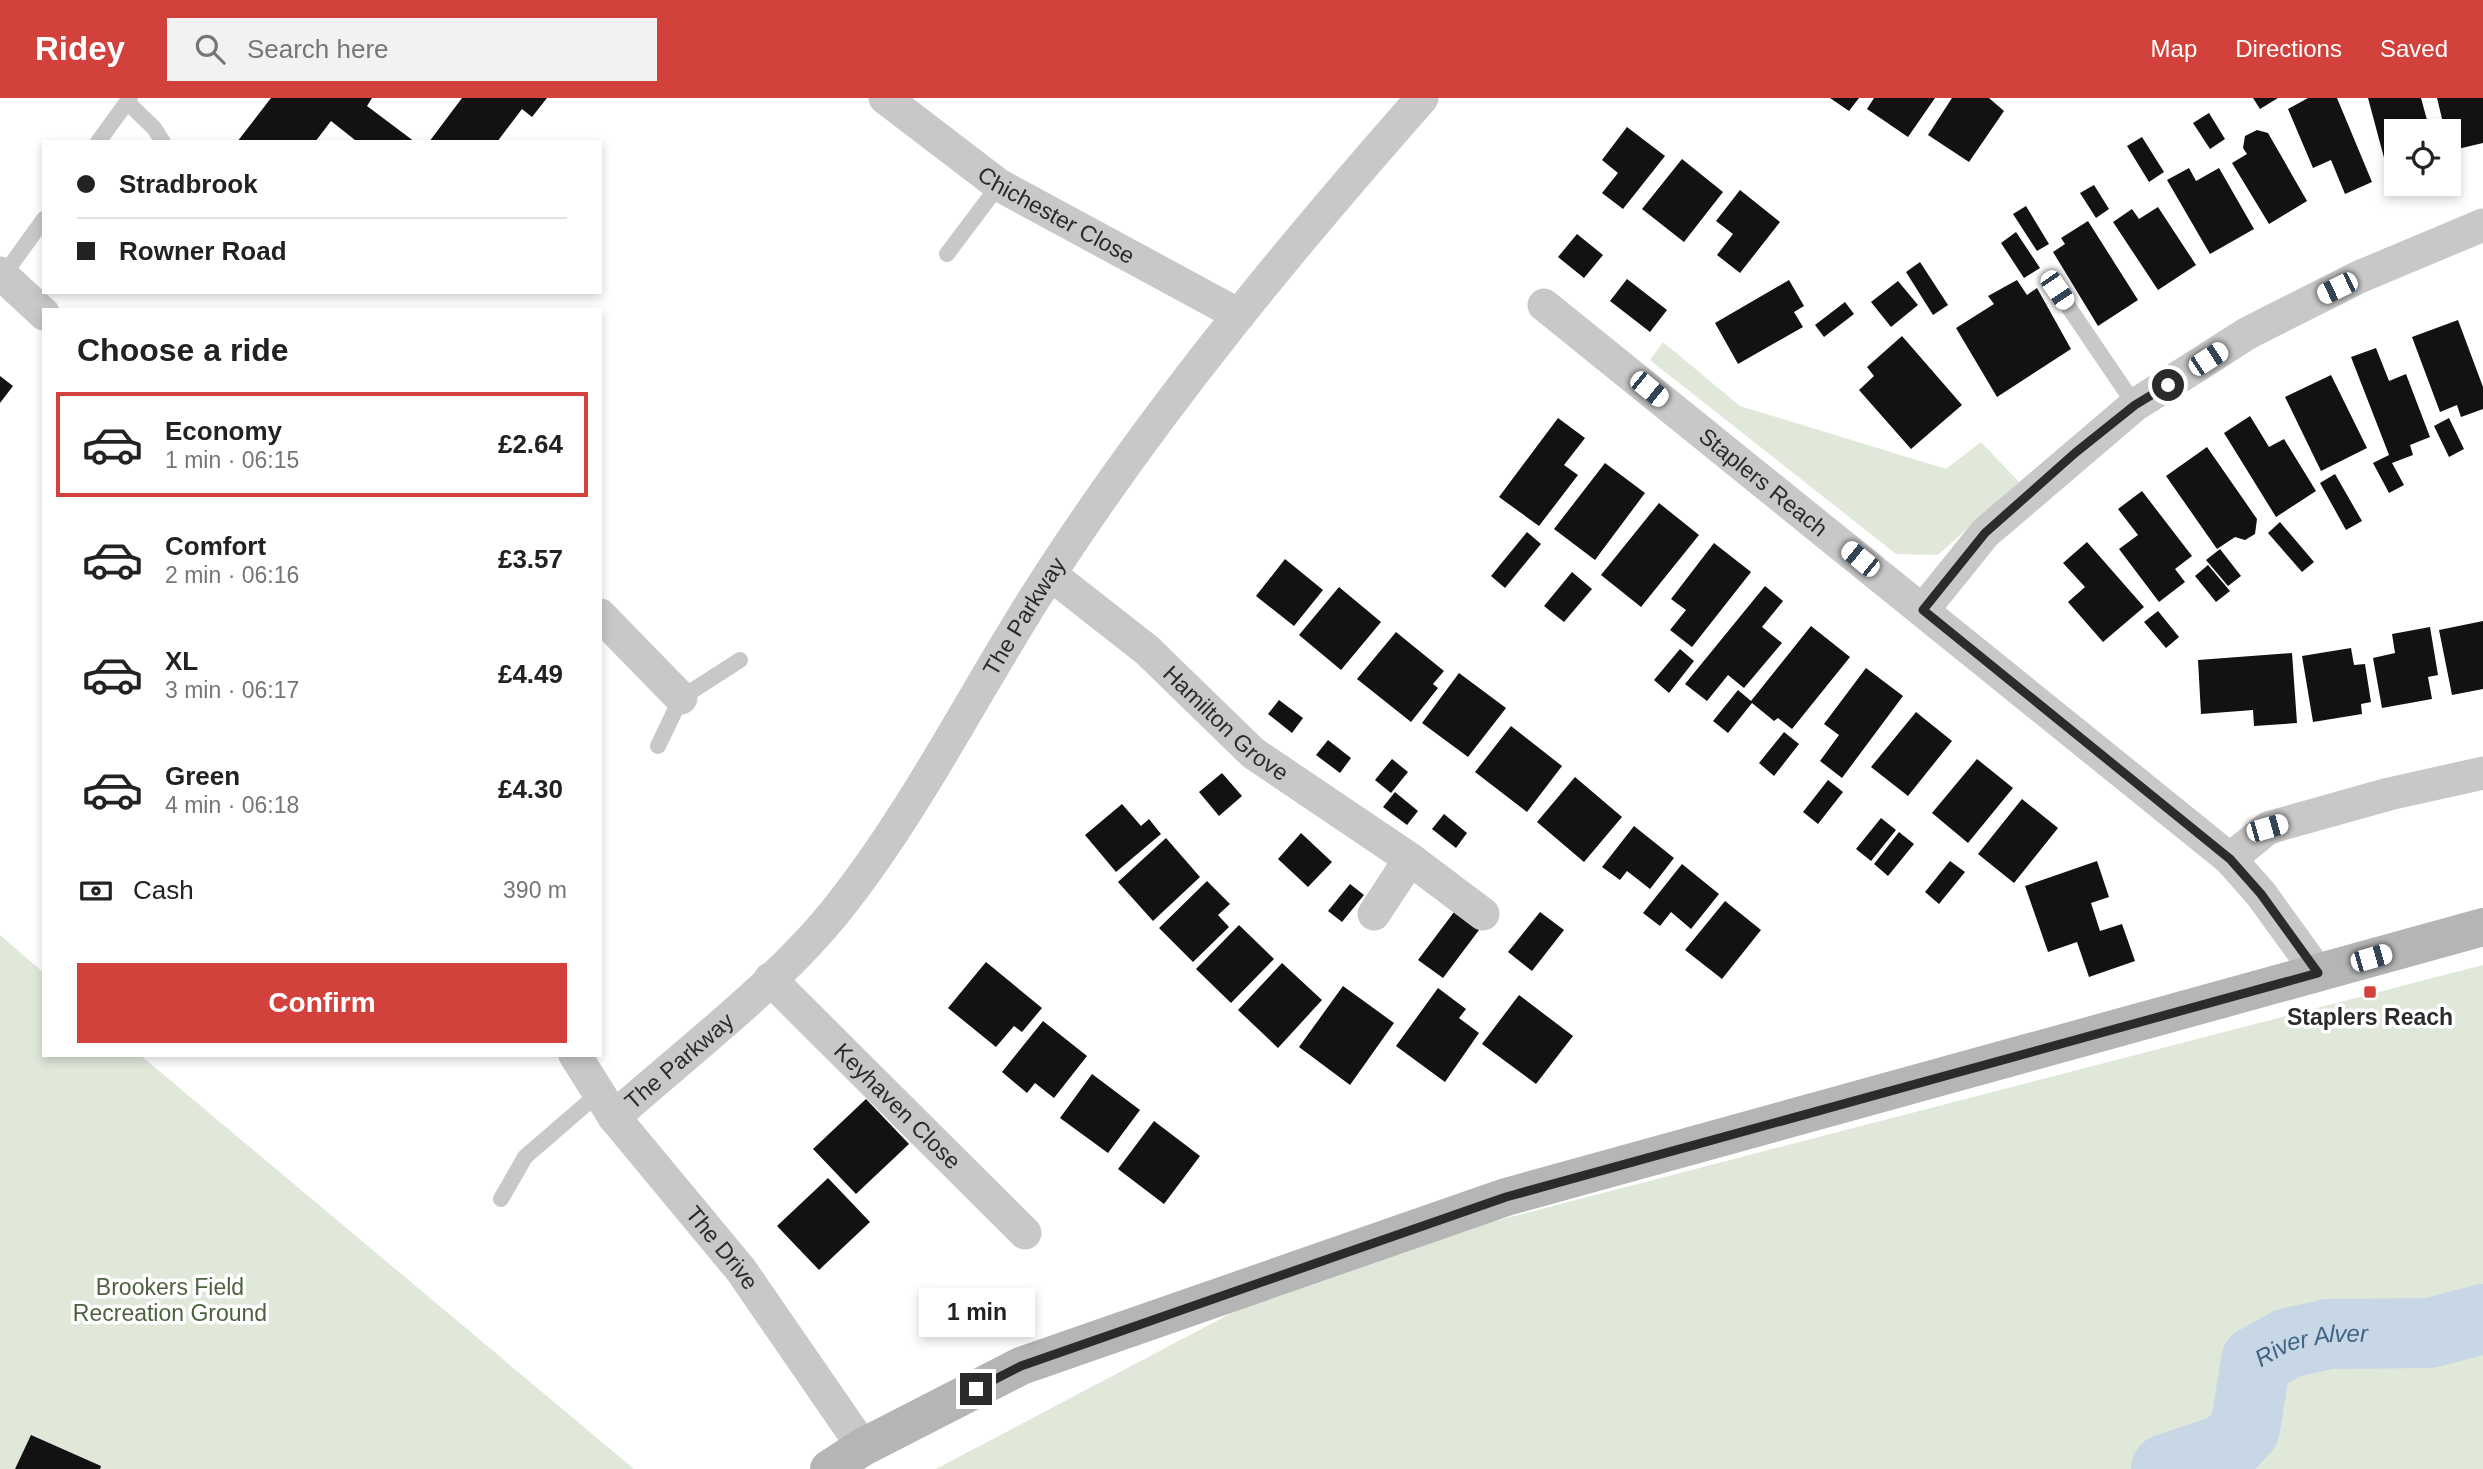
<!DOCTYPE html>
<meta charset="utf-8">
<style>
:root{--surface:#fff;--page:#f2f2f2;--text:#222;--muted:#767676;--line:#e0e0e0;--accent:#d3413d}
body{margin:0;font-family:Helvetica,sans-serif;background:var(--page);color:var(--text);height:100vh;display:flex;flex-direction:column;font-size:26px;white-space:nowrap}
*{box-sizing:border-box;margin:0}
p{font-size:23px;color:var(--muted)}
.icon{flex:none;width:38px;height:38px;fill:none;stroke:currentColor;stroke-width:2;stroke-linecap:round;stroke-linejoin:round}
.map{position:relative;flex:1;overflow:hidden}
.sheet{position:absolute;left:42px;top:210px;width:560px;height:749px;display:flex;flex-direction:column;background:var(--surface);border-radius:0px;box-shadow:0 4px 10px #0003}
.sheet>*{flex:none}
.banner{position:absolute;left:42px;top:42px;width:560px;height:154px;border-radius:0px;box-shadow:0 4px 10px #0003;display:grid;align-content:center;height:154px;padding:0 35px;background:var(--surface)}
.fabs{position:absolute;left:2384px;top:21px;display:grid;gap:14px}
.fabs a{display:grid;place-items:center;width:77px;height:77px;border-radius:0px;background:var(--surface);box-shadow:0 4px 10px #0003;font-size:35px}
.end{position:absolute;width:32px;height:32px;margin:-16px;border:9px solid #2b2b2b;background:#fff;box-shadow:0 0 0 4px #fff}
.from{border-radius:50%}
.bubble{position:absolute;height:49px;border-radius:0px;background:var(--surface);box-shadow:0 4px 10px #0003;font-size:23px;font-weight:700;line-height:49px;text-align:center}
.car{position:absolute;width:21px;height:42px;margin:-21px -10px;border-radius:9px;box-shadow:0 0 5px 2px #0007;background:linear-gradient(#fff 24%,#345 0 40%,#fff 0 76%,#345 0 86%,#fff 0)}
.banner b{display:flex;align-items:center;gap:24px;height:66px;font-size:26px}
.banner b+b{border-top:2px solid var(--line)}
.banner i{width:18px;height:18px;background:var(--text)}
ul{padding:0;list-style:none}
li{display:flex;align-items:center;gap:21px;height:105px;margin:0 14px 10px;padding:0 21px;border:4px solid transparent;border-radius:0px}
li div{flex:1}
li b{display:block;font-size:26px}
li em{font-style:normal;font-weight:700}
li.active{border-color:var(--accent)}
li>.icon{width:63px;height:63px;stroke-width:1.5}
h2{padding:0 35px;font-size:32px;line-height:84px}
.pay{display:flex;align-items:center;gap:18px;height:77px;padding:0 35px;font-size:26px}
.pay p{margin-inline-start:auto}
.action{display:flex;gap:14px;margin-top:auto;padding:14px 35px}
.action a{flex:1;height:80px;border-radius:0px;background:var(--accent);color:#fff;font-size:28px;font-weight:700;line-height:80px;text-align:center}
header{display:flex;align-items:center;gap:42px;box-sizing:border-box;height:98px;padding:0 35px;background:var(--accent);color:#fff}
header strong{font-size:33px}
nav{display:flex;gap:38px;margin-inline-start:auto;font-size:24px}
.search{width:490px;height:63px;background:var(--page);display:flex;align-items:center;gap:18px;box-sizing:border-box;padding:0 24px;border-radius:0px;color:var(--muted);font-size:26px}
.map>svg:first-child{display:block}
.green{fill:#e0e8da}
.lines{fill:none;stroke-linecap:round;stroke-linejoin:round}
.river{stroke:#c7d7e6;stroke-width:70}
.building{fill:#121212}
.lane{stroke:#c8c8c8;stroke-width:16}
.street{stroke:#c8c8c8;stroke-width:33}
.secondary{stroke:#b5b5b5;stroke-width:38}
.route{stroke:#2b2b2b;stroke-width:9}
.poi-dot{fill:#d3413d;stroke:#fff;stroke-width:2.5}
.labels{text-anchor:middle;stroke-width:7;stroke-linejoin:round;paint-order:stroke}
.street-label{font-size:23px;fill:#2b2b2b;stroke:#fff}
.poi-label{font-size:23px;font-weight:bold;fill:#2b2b2b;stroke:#fff}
.park-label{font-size:23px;fill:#4b623e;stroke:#fff}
.water-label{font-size:24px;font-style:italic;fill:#426484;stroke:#fff}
</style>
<header>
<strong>Ridey</strong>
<div class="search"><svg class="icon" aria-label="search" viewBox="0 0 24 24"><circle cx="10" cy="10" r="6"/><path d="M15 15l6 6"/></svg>Search here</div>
<nav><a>Map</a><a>Directions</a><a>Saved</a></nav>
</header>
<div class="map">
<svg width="2483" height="1371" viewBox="0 0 2483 1371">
<rect width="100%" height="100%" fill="#fff"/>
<!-- green -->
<g class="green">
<polygon points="1663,244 1740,308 1946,371 1981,344 2019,384 1938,457 1896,456 1650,262"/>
<polygon points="0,837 44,875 44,957 140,957 634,1371 0,1371"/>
<polygon points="2483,867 2483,1371 936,1371 1321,1168"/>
</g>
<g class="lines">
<!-- river -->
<path class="river" id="s1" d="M2166,1371L2226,1351L2245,1331L2256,1263L2288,1245L2329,1236L2430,1235L2483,1221"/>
</g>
<!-- building -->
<g class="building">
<polygon points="271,0 372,0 367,8 415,44 353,44 355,42 331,23 315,44 237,44"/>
<polygon points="462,0 547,0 532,19 522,11 497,44 429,44"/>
<polygon points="1830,0 1859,0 1849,13"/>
<polygon points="1874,0 1935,0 1908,39 1867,11"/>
<polygon points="1952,0 1989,0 2004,13 1969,64 1928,37"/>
<polygon points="2253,0 2278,0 2260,11"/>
<polygon points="2308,0 2337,0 2372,84 2345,96 2331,62 2313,70 2288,11"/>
<polygon points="2368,0 2421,0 2430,33 2396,33 2396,69 2387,71"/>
<polygon points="2437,0 2483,0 2483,45 2449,53 2448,33 2445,33"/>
<polygon points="2209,15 2225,41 2210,51 2193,25"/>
<polygon points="1627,29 1665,58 1623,111 1602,95 1618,75 1602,62"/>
<polygon points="2257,32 2268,35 2307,103 2269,126 2232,65 2247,56 2243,50 2245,38"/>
<polygon points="2142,39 2164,74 2149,84 2127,48"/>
<polygon points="1682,61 1723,94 1684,144 1642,111"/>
<polygon points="2189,70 2196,83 2219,70 2254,131 2210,156 2167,82"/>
<polygon points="2094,87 2109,111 2096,120 2080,95"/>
<polygon points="1740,92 1780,124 1740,175 1717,157 1733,136 1716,123"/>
<polygon points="2026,108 2049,146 2037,153 2013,116"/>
<polygon points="2158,109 2196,167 2158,192 2113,124 2132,111 2139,121"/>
<polygon points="2088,123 2138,202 2098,228 2053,154 2065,146 2061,140"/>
<polygon points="2016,134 2040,170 2024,180 2001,145"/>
<polygon points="1577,136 1603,157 1584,180 1558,159"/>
<polygon points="1920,164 1948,207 1933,217 1906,174"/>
<polygon points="1627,181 1667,212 1650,234 1610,203"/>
<polygon points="1789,182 1804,208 1794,214 1803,229 1738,266 1715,225"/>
<polygon points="2017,182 2027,197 2037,190 2071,251 1997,299 1956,230 1994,206 1988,198"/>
<polygon points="1898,183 1918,207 1891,229 1871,204"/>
<polygon points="1845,204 1854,216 1824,239 1815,227"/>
<polygon points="2458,222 2483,289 2483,311 2461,319 2457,307 2440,314 2412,239"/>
<polygon points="1902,238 1962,307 1911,351 1859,292 1874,278 1867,269"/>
<polygon points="2376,250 2389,283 2406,276 2430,339 2410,347 2413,357 2392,365 2404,387 2389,395 2373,365 2389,357 2351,259"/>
<polygon points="2331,277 2367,350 2321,373 2285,299"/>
<polygon points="0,278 13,288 0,305"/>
<polygon points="2250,318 2269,349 2284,341 2316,393 2276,419 2224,335"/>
<polygon points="1558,320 1585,340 1564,367 1578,377 1539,428 1499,399"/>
<polygon points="2449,320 2464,351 2449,359 2434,328"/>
<polygon points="2207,349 2257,421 2255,436 2245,442 2235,439 2217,451 2166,378"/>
<polygon points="1605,365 1645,395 1595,462 1554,431"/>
<polygon points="2335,376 2362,423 2346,432 2320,385"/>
<polygon points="2142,393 2192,458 2175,471 2185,484 2159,504 2119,451 2138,437 2118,411"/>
<polygon points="1659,405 1699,437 1641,509 1601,477"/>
<polygon points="2280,424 2314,464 2302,474 2268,435"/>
<polygon points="1527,434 1541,446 1505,490 1491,478"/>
<polygon points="2087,444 2144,509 2103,544 2068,504 2085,489 2063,465"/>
<polygon points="1714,445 1751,474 1692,549 1670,532 1686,512 1671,501"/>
<polygon points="2220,451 2241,478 2228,488 2206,462"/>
<polygon points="1285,461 1323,492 1294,528 1256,498"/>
<polygon points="2208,467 2230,493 2216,504 2195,478"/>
<polygon points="1572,474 1592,491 1564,524 1544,508"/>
<polygon points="1765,488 1783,503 1762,529 1782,545 1744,590 1728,577 1707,603 1685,586"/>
<polygon points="1339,489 1381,524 1341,572 1299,537"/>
<polygon points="2158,513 2179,539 2166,550 2144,524"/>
<polygon points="2483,523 2483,591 2452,597 2439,532"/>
<polygon points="1811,528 1850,559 1792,631 1778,620 1774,623 1752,605 1728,635 1713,623 1738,592 1751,603"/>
<polygon points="2430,529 2438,577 2428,579 2432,601 2382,610 2373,560 2395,555 2392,536"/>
<polygon points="1396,534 1444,573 1433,586 1438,590 1411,624 1357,581"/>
<polygon points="2351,550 2354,567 2365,566 2371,604 2361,606 2362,616 2313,624 2302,558"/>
<polygon points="1680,551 1694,563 1669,595 1654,582"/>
<polygon points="2292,555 2297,625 2254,628 2253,612 2201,616 2198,562"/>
<polygon points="1866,570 1903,598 1842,680 1820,663 1839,637 1824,626"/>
<polygon points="1459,575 1506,610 1468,659 1422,625"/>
<polygon points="1279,602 1303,620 1292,635 1268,616"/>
<polygon points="1916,614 1952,643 1908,698 1871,669"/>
<polygon points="1511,628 1562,668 1527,714 1475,674"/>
<polygon points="1784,634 1799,646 1774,678 1759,665"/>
<polygon points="1328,642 1351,660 1340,675 1316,657"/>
<polygon points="1392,661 1408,674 1391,695 1375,682"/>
<polygon points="1977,661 2013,690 1968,745 1932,715"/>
<polygon points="1222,675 1242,698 1219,718 1199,694"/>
<polygon points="1575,679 1622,719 1584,764 1537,724"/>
<polygon points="1828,682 1843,694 1818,726 1803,714"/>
<polygon points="1395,694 1418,713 1407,727 1383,709"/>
<polygon points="2022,701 2058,730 2014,785 1978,756"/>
<polygon points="1122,706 1141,728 1149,721 1161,736 1116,774 1085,737"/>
<polygon points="1444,716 1467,735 1456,750 1432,731"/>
<polygon points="1881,720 1896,732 1871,763 1856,751"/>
<polygon points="1634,728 1674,760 1650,791 1627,773 1620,782 1602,769"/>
<polygon points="1899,734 1914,746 1888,778 1874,766"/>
<polygon points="1301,735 1332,764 1308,789 1278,761"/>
<polygon points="1166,740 1200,779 1153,823 1118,784"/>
<polygon points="1950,763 1965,774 1939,806 1925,794"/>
<polygon points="2097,763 2109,799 2091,805 2100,833 2122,826 2135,863 2089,879 2077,844 2048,854 2025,788"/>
<polygon points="1682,766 1719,796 1691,831 1671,814 1660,828 1643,815"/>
<polygon points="1207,783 1230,806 1218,817 1229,829 1193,864 1159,830"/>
<polygon points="1350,786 1364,797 1342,824 1328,813"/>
<polygon points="1725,803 1761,832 1722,881 1685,852"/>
<polygon points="1457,810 1482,828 1443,880 1418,862"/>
<polygon points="1540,814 1564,832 1532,873 1508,854"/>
<polygon points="1239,827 1274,861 1231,905 1196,871"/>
<polygon points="986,864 1042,910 1022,934 1014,928 996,949 948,910"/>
<polygon points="1282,865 1322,902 1278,950 1238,912"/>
<polygon points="1343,888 1394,925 1350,987 1299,949"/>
<polygon points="1438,890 1466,911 1459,920 1479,935 1445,984 1396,948"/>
<polygon points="1519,897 1573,938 1536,986 1482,946"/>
<polygon points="1043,923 1087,958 1054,1000 1035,985 1027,995 1002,974"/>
<polygon points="1092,976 1140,1012 1108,1055 1060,1020"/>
<polygon points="866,1001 909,1046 856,1096 813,1051"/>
<polygon points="1154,1023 1200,1058 1164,1106 1118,1071"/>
<polygon points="828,1080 870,1124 819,1172 777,1128"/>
<polygon points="31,1337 101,1368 100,1371 15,1371"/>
</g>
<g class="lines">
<!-- lane -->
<g class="lane">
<polyline points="127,4 154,30 163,44"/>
<polyline points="98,44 130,0"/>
<polyline points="947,156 999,87"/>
<polyline points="3,178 44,121"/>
<polyline points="2057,192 2135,307"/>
<polyline points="658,648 681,600 740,562"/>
<polyline points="501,1101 525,1059 599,995"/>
</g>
<!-- street -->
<g class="street">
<path id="s2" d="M885,0L999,87L1239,217"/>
<polyline points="0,175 44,216"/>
<path id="s3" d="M1544,207L2230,761L2261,796L2318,875"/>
<path id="s4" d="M1050,476L1147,552L1253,655L1410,761L1483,816"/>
<polyline points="1923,512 1985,435 2135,307 2248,235 2359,179 2483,127"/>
<polyline points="600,517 681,600"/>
<polyline points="2230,761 2268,730 2389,696 2483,675"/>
<polyline points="1374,816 1410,761"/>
<path id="s5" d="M770,881L1025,1135"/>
<path id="s6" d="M575,957L614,1019L741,1172L863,1349"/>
<path id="s7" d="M614,1019C686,955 780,884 839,809C921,705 978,586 1050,476C1160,307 1289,151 1422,0"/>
</g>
<!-- secondary -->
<polyline class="secondary" points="829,1371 863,1349 1021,1268 1506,1099 2483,829"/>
</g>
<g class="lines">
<!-- route -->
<polyline class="route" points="976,1291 1021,1268 1506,1099 2318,875 2261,796 2230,761 1923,512 1985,435 2075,355 2135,307 2168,287"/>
</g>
<!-- markers -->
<rect class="poi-dot" x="2363" y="887" width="14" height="14" rx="3.5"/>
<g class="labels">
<!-- street labels -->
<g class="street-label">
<text dy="8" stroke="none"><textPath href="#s2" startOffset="208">Chichester Close</textPath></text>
<text dy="8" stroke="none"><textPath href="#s3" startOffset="282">Staplers Reach</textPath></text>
<text dy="8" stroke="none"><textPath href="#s7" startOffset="653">The Parkway</textPath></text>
<text dy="8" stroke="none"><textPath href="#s4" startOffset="231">Hamilton Grove</textPath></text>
<text dy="8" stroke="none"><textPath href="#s7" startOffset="86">The Parkway</textPath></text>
<text dy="8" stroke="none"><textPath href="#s5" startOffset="180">Keyhaven Close</textPath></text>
<text dy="8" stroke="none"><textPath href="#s6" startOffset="243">The Drive</textPath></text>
</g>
<!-- poi labels -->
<g class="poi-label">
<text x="2370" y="927">Staplers Reach</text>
</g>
<!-- park labels -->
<g class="park-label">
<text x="170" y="1197">Brookers Field<tspan x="170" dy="26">Recreation Ground</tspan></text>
</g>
<!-- water labels -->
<g class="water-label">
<text dy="8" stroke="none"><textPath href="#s1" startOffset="219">River Alver</textPath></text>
</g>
</g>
</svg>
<div class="fabs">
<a><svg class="icon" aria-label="locate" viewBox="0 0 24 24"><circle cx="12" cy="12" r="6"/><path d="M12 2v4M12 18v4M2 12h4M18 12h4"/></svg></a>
</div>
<i class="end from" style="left:2168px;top:287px"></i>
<i class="end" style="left:976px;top:1291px"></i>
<div class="bubble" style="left:919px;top:1190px;width:116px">1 min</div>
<i class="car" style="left:2337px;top:190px;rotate:244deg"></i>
<i class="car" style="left:2057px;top:192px;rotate:146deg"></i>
<i class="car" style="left:2208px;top:261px;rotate:57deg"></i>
<i class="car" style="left:1649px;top:291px;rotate:129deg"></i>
<i class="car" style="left:1860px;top:461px;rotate:309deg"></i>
<i class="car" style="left:2267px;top:730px;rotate:74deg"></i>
<i class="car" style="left:2371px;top:860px;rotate:74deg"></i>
<div class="banner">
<b><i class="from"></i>Stradbrook</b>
<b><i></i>Rowner Road</b>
</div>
<section class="sheet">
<h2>Choose a ride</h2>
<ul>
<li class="active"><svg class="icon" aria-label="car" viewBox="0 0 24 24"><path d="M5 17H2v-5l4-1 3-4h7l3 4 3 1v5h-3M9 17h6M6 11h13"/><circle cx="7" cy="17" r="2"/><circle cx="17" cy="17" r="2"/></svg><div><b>Economy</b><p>1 min · 06:15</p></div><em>£2.64</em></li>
<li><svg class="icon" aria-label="car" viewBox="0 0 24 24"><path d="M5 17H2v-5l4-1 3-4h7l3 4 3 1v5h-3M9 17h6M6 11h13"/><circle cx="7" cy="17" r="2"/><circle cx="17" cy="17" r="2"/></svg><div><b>Comfort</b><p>2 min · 06:16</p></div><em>£3.57</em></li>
<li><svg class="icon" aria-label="car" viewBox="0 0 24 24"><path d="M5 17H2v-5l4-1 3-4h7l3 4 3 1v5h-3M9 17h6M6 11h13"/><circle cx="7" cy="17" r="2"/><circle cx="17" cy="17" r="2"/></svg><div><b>XL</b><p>3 min · 06:17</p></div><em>£4.49</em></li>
<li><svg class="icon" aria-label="car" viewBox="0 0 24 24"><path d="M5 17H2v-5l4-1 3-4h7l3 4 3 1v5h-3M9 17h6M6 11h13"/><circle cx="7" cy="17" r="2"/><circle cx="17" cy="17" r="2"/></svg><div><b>Green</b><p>4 min · 06:18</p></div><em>£4.30</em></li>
</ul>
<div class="pay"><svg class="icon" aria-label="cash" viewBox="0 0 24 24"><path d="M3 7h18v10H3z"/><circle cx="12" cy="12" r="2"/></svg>Cash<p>390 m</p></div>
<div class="action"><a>Confirm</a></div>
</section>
</div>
